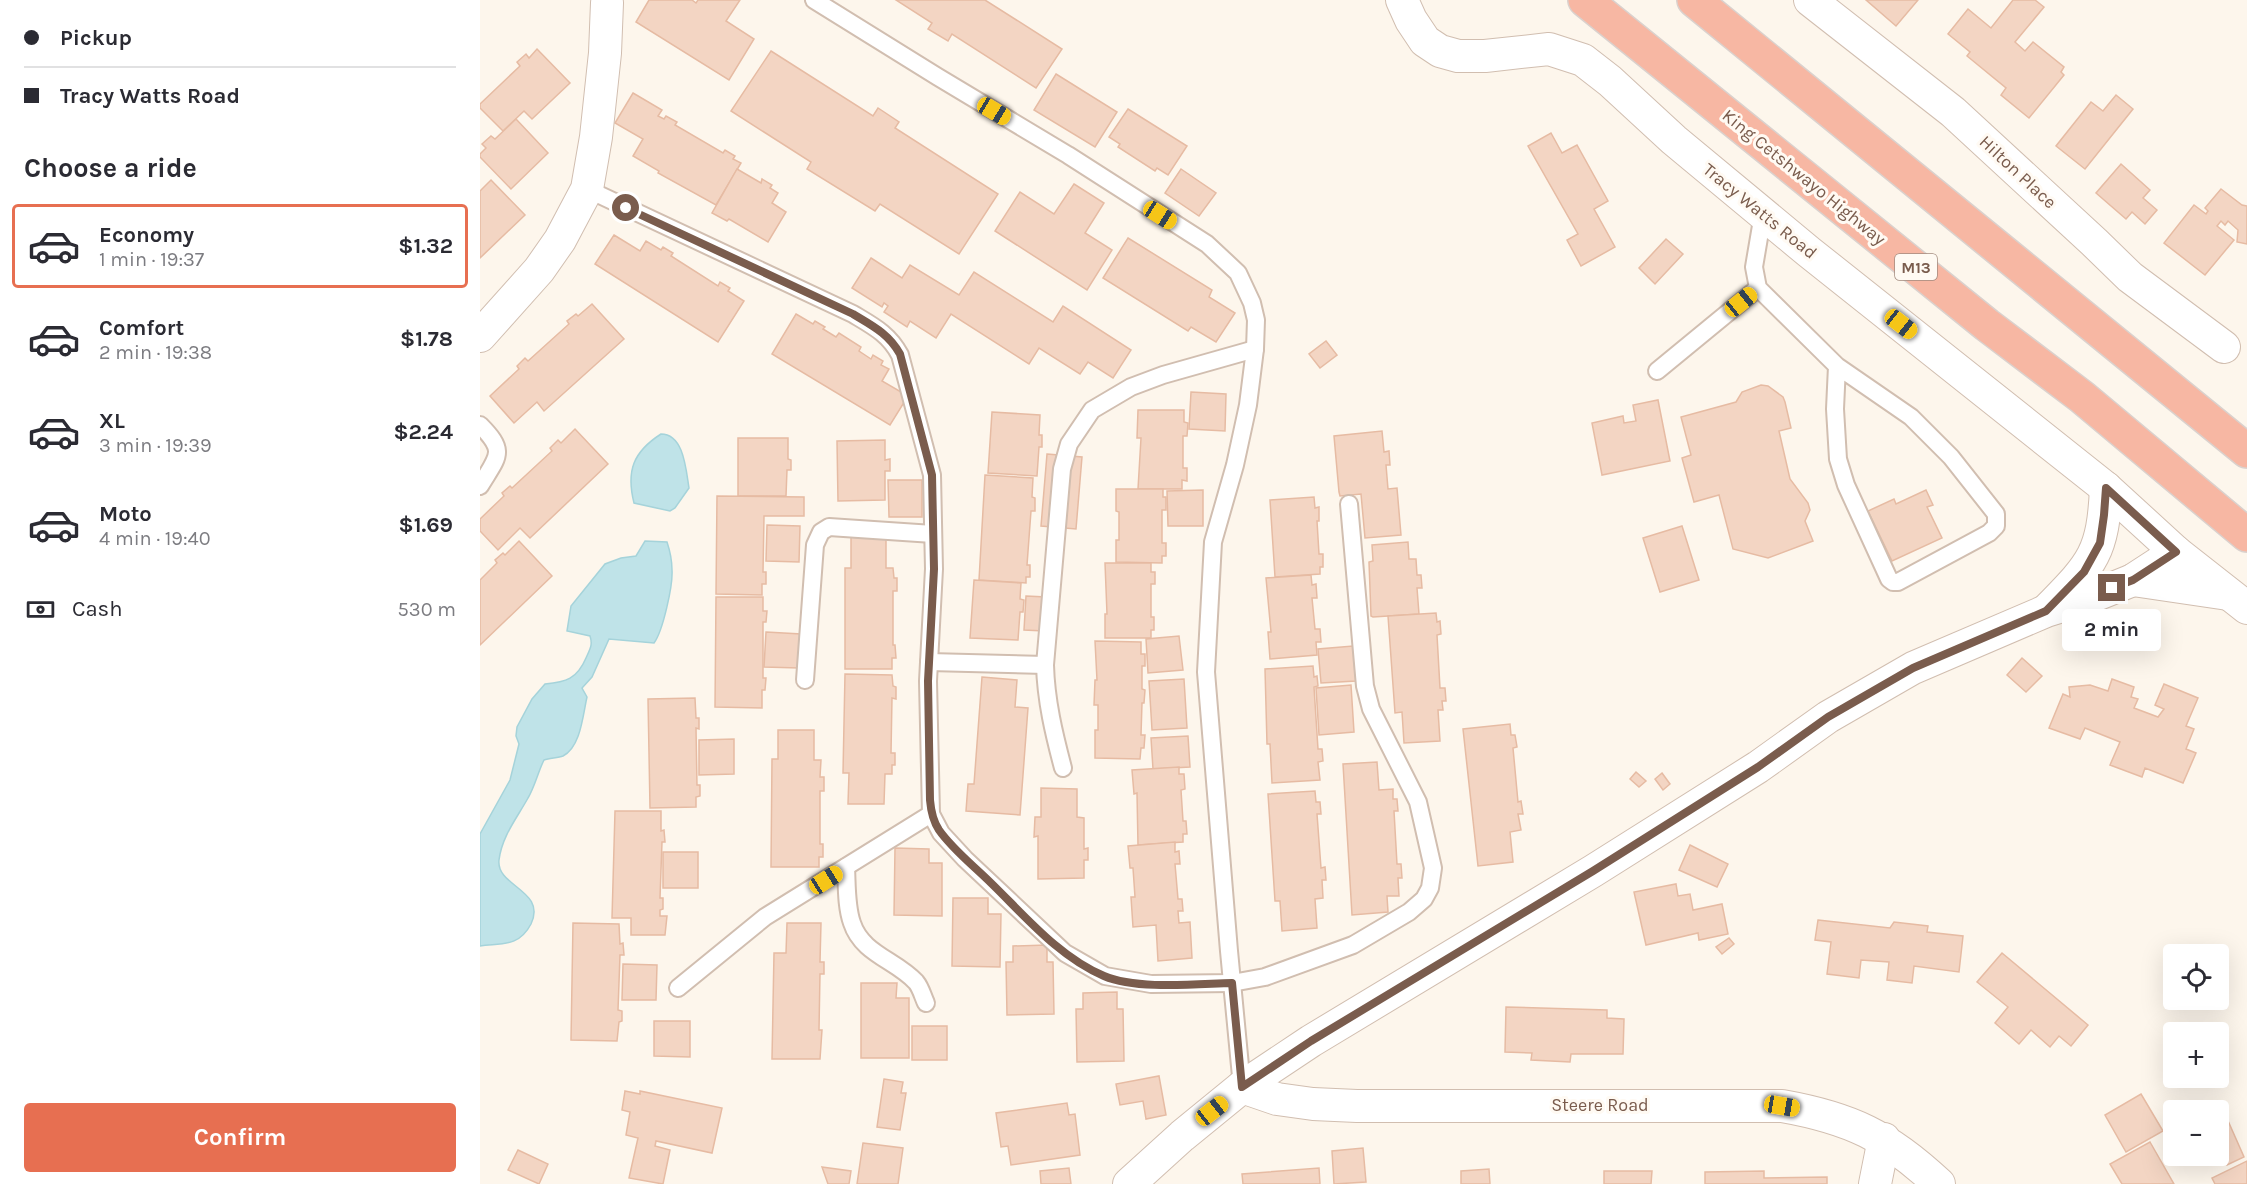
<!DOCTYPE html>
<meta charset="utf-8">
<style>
:root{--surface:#fff;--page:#f2f2f3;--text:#2b2b33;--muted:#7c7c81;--line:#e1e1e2;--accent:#e76f51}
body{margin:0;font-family:Karla,sans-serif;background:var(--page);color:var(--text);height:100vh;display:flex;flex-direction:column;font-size:22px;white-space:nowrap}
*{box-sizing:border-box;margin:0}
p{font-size:20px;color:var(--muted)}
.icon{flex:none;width:33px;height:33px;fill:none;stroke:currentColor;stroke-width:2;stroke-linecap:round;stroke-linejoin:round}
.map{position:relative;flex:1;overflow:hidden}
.details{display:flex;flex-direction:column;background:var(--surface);width:480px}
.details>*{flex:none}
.top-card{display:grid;align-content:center;height:132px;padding:0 24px;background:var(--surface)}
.controls{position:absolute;left:1683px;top:944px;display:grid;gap:12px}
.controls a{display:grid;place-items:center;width:66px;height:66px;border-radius:6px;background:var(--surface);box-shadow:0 6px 24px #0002;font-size:30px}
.end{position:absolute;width:27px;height:27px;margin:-14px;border:8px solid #7a5c4d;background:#fff;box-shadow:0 0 0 3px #fff}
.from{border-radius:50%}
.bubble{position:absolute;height:42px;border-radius:6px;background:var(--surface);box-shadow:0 6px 24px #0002;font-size:20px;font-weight:700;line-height:42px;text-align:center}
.car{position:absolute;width:18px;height:36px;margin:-18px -9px;border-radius:8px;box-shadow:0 0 4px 2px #0007;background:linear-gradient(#f5c518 24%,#345 0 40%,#f5c518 0 76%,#345 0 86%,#f5c518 0)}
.top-card b{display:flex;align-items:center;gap:21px;height:57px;font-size:22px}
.top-card b+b{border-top:2px solid var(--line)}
.top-card i{width:15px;height:15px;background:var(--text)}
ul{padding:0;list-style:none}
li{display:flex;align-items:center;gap:18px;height:84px;margin:0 12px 9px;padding:0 12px;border:3px solid transparent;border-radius:6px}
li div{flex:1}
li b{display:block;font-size:22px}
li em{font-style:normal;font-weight:700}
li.selected{border-color:var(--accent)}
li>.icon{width:54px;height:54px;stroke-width:1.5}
h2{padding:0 24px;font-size:27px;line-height:72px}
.pay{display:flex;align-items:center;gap:15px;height:66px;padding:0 24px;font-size:22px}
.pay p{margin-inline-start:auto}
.cta{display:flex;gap:12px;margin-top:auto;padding:12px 24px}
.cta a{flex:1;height:69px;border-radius:6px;background:var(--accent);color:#fff;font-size:24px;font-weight:700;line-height:69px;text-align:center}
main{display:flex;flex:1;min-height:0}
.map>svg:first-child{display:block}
.water{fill:#bfe3e8;stroke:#a5d3da;stroke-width:1.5}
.building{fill:#f3d5c3;stroke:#e6bba3;stroke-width:1.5}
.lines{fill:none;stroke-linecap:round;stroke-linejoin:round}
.lane-casing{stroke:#d1beb0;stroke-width:20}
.street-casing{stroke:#d1beb0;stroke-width:34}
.highway-casing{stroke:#dad1cd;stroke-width:36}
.lane{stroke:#fff;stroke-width:16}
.street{stroke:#fff;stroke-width:32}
.highway{stroke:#f7b7a3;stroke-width:33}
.route{stroke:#7a5c4d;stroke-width:8}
.labels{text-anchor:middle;stroke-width:6;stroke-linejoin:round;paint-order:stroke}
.shield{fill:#fffaf3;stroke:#a28b7f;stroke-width:1.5}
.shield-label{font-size:16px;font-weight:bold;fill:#7a5c4d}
.street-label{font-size:18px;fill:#7a5c4d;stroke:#fffaf3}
</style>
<main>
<section class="details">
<div class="top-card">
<b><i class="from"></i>Pickup</b>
<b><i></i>Tracy Watts Road</b>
</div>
<h2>Choose a ride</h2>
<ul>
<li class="selected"><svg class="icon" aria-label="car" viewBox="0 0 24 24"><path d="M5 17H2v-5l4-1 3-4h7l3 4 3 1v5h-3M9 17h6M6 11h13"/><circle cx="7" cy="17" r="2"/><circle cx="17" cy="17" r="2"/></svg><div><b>Economy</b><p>1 min · 19:37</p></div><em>$1.32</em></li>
<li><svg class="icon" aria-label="car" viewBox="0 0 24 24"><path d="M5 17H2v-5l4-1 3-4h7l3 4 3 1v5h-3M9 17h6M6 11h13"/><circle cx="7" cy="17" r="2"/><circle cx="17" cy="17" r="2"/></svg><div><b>Comfort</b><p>2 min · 19:38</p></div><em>$1.78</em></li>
<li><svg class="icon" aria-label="car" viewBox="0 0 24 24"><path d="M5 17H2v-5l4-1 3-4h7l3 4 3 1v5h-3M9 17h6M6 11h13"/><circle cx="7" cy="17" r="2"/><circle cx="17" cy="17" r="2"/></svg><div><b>XL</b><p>3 min · 19:39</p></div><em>$2.24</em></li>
<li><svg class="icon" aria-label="car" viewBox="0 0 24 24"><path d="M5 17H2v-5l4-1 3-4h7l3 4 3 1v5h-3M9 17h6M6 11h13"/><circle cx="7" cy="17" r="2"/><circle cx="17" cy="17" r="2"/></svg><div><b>Moto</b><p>4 min · 19:40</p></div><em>$1.69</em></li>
</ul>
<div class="pay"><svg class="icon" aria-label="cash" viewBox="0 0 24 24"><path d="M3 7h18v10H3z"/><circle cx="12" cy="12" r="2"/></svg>Cash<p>530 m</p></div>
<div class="cta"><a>Confirm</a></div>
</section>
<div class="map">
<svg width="1767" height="1184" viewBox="0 0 1767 1184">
<rect width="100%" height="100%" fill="#fdf6ec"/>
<!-- water -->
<g class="water">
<path d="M181,434C204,434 206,470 209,488L195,508L190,511L154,503C146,471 153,452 181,434Z"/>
<path d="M165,541L187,542C190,551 192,560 192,570C193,585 183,631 174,643L129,639L112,677L102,688L107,697C103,714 101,747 83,756C78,758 70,758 64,760C58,772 55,786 48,798C37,818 22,836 19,860C16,887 67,890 51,924C39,947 22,943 0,946V834L30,780L39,744L36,736L37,727L52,699L65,684C86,682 97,679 106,658C110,649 113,645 110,636L87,631L91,606L125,564L141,558L156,556Z"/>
</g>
<!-- building -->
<g class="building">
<polygon points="169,0 212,0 216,3 218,0 260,0 246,21 274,39 249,80 156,22"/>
<polygon points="416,0 505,0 582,49 556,88 472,34 468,41 448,29 452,23"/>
<polygon points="1386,0 1438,0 1416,26"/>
<polygon points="1533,0 1555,0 1564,7 1535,42 1545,51 1553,42 1584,67 1581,72 1584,75 1549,118 1521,95 1526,88 1487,56 1490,52 1468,34 1488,9 1511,28"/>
<polygon points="57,49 90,83 52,119 44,111 23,131 0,108 0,104 40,66 37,62 46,54 49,58"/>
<polygon points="291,51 393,116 398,108 419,122 415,128 518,194 479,254 400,204 395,211 327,169 331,162 251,111"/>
<polygon points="576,74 637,112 615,147 554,110"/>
<polygon points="153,93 182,110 178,116 184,119 186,116 197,122 195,125 243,153 245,150 255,156 253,159 261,163 236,205 178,173 179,171 153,156 163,139 135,123"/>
<polygon points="1636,95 1653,109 1605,169 1576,146 1611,102 1623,111"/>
<polygon points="648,109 707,146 688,175 677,168 675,171 638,147 640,144 629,137"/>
<polygon points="36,119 68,153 31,189 0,157 0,154 6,148 2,144 11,136 15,139"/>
<polygon points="1071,133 1082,153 1097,145 1128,201 1114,209 1135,247 1101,266 1087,240 1098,234 1048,146"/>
<polygon points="1641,164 1670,190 1663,198 1677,210 1665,224 1652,212 1646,219 1616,193"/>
<polygon points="257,169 281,183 282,179 292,185 290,188 298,193 292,203 306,212 288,242 249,219 247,221 232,213"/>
<polygon points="701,169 736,193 719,216 685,193"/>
<polygon points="11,180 45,215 0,258 0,191"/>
<polygon points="594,184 624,203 605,233 632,250 607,290 515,231 540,192 574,214"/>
<polygon points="1741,189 1762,205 1767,206 1767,244 1757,242 1758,230 1748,221 1745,225 1741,221 1737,226 1754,240 1725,275 1684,243 1714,205 1726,214 1728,211 1725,208"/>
<polygon points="134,235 160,251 166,241 181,250 183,247 193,253 191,256 238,286 240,282 250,288 248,291 264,301 238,342 115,264"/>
<polygon points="648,238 732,290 729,297 755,313 736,342 711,327 708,331 623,278"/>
<polygon points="1186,239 1203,254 1175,284 1159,268"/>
<polygon points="391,258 422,278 430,265 479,295 494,272 573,322 583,306 651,350 633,378 608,362 600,374 559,348 549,364 471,314 456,338 430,321 427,327 404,312 408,306 404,303 402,307 372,288"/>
<polygon points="112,304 144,339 64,411 57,402 34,423 10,396 39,369 37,366 45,358 48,361 89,324 87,321 96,314 98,316"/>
<polygon points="316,314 333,324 335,321 345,327 343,329 356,337 359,333 381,347 379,351 391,359 393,355 403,361 401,365 409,369 402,381 428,396 410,425 292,354"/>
<polygon points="846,341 857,355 840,368 829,354"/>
<polygon points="1281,385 1288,386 1303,397 1305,402 1311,428 1299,431 1310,479 1328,503 1330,510 1325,521 1333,541 1288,558 1253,549 1239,495 1214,502 1202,458 1211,455 1201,417 1256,402 1262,392"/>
<polygon points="711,392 746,394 745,431 709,429"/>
<polygon points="1178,400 1190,461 1122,475 1112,423 1143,416 1144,423 1156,421 1153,405"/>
<polygon points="658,410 704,410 704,422 708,423 707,436 703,436 703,468 707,468 707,481 702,480 702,489 658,489 661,438 657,438"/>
<polygon points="512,412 560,415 559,435 562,435 562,447 559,447 557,476 508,473"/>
<polygon points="95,429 128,464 50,538 40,528 18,550 0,531 0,519 24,496 22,493 30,486 32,488 72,451 70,448 78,440 81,443"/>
<polygon points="902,431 904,452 909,451 910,465 906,465 908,489 917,488 921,535 885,538 881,494 860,496 859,492 854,436"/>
<polygon points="258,438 308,438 308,459 311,460 311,470 307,470 306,496 258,496"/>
<polygon points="405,440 405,460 410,459 410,471 405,471 405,500 358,501 357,441"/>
<polygon points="567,454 602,457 596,529 561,526"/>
<polygon points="505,475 553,478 552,497 555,498 555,511 551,511 547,565 550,565 550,577 546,577 546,583 499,580"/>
<polygon points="408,480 442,480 442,517 409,517"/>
<polygon points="636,489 683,489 683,497 686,497 686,510 682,510 682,543 686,543 686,556 682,556 682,563 636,562 636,540 639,540 639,512 636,511"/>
<polygon points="723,490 723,526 688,526 687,491"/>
<polygon points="1446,490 1453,505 1447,507 1462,538 1412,561 1388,511 1414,499 1416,504"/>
<polygon points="237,496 324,497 324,516 284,516 283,572 286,572 286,584 282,584 282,595 236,594"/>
<polygon points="834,497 835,508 839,507 839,521 837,521 839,554 843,554 843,567 840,567 840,574 795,577 790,500"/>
<polygon points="287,525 320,526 319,562 286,561"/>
<polygon points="1202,526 1219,580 1180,592 1163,538"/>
<polygon points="371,535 406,535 406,568 413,568 414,578 417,578 417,591 413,591 413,645 415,645 416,658 412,658 412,669 365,669 365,568 371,568"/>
<polygon points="39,541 72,576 0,645 0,580 17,563 15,560 23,553 25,555"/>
<polygon points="928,542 929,559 936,559 937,575 941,575 942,588 937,588 939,614 893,617 891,616 889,562 893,561 892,545"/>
<polygon points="625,563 671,563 671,572 675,572 675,584 671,584 671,617 674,617 674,630 671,630 671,638 625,638 625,614 627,614"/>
<polygon points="831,575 832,585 836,584 837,598 832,598 835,629 840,629 841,642 836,642 837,655 790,659 788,632 791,632 786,578"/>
<polygon points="494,580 541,583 540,599 544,600 543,612 540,612 538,640 490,638"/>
<polygon points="546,596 566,597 564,631 544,630"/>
<polygon points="236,597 283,597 283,611 287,611 286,622 283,622 283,678 286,678 285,690 282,690 282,708 235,707"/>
<polygon points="956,613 957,622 960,621 961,634 957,635 960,688 965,688 966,701 962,701 963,710 958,710 960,741 924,743 922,712 915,713 908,616"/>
<polygon points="286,632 321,634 319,668 284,667"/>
<polygon points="699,636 703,670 668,673 666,639"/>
<polygon points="615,641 661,642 661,654 665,654 665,666 662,666 662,689 665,690 664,703 662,703 661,735 665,735 664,748 661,748 660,759 615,758 615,730 618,730 618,705 614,705 615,680 617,680"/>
<polygon points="873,646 876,681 841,683 838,649"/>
<polygon points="1542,658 1562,676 1546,692 1527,675"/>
<polygon points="833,666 834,677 837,676 838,686 834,687 838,749 842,749 843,761 838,762 840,780 792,783 790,744 787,744 785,669"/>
<polygon points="365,674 412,675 413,686 416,687 416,699 412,698 411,753 415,753 415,765 412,765 412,774 405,774 404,804 368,804 369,773 363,773"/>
<polygon points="502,677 537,680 535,707 548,708 540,815 486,811 488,784 494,784"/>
<polygon points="704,679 707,728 672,730 669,681"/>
<polygon points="1632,679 1654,687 1651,697 1658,699 1654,708 1678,717 1684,709 1675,705 1684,684 1718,698 1706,726 1714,729 1706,749 1716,753 1703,783 1665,768 1662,777 1630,765 1640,742 1605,728 1600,739 1569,728 1583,694 1590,697 1589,687 1610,685 1628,691"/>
<polygon points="871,685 874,732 839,735 836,688"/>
<polygon points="215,698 216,718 219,718 219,729 216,728 217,785 220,785 220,796 216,797 216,807 170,808 168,699"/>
<polygon points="1030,724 1031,735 1035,735 1037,747 1033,748 1038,802 1041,801 1043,814 1038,814 1041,830 1030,832 1033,862 998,866 983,729"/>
<polygon points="298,730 334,730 334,760 341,760 340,777 344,777 344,791 340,791 340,844 343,844 343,857 339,857 339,867 291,867 292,759 298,759"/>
<polygon points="708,736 710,767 673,769 671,738"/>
<polygon points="254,739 254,774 219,775 219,740"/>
<polygon points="897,762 899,790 913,789 913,799 917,799 918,811 914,811 917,864 921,864 922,878 918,878 919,896 907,896 908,912 872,915 863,764"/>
<polygon points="699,767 699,774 704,774 705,789 701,790 703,821 706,821 707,834 703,834 703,842 658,845 657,793 654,794 652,770"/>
<polygon points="1156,772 1166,781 1159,787 1150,779"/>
<polygon points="1182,773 1190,784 1183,790 1175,779"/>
<polygon points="561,788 597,789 597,817 604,818 604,849 608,848 608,860 604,860 604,878 558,879 558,836 554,837 555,817 561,817"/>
<polygon points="835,791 836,802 840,802 841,814 837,814 841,868 845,867 846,880 842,880 843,898 835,899 837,928 802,931 800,901 795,901 788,794"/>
<polygon points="135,811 181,811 181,831 184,830 185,842 182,842 180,898 183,898 183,909 180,910 180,916 187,916 185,935 151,935 151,918 132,918"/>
<polygon points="695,842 695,852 699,851 700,864 695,864 698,899 702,899 703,911 698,911 699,923 710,922 712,958 678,961 676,925 653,927 651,897 655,897 653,868 650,868 648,846"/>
<polygon points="1210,845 1248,864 1237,887 1199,870"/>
<polygon points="415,848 449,849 449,863 462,863 462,916 414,915"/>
<rect x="183" y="852" width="35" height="36"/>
<polygon points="1196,884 1198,896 1210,894 1213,910 1242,904 1248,934 1219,940 1218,933 1166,945 1154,892"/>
<polygon points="473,898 508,898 508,914 521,914 520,967 472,966"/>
<polygon points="1338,920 1410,928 1414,922 1448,926 1447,932 1483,936 1479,972 1434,966 1432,983 1407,980 1409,962 1381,960 1379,978 1347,974 1351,942 1335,940"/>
<polygon points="93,923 139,924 140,944 143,943 144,955 140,955 138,1010 142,1011 142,1021 139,1022 137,1041 91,1040"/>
<polygon points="307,923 341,923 340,962 344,962 344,974 340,974 339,1030 342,1030 340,1059 292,1059 294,953 306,953"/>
<polygon points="1249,938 1254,944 1242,954 1236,947"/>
<polygon points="567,945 567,962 573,962 574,1014 527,1015 526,962 533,962 533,946"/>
<polygon points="1522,953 1608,1025 1591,1046 1579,1036 1570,1047 1551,1030 1539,1044 1515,1023 1528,1007 1497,982"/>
<polygon points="143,964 177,965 176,1000 142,1000"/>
<polygon points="381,983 417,983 416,998 429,998 429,1058 381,1058"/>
<polygon points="637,992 637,1009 643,1009 644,1061 597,1062 596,1009 603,1009 603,993"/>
<polygon points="1026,1007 1127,1010 1127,1018 1144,1019 1143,1054 1091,1054 1090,1062 1051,1060 1052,1053 1025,1052"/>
<polygon points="174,1021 210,1021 210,1057 174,1056"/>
<rect x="432" y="1026" width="35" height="34"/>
<polygon points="679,1076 686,1115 666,1119 663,1101 640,1105 636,1084"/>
<polygon points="404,1079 423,1082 421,1093 426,1093 420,1130 397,1127"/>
<polygon points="145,1091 160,1094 160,1091 242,1108 232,1153 176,1141 175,1146 190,1150 183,1184 149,1178 158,1138 146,1135 150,1112 142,1110"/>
<polygon points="1661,1094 1683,1131 1646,1152 1625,1115"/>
<polygon points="587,1103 589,1115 595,1114 600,1155 531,1165 528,1146 521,1147 516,1113"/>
<polygon points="1745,1114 1764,1157 1747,1165 1738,1147 1738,1116"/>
<polygon points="1670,1142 1694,1184 1642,1184 1630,1164"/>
<polygon points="383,1143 423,1148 418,1184 377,1184"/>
<polygon points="883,1148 886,1182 854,1184 852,1151"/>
<polygon points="38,1150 68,1164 59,1184 28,1170"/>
<polygon points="1767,1161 1767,1184 1735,1184 1732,1178"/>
<polygon points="342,1167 371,1171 369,1184 348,1184"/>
<polygon points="589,1168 591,1184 561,1184 560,1171"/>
<polygon points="839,1168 840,1184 763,1184 762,1174"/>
<polygon points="1009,1169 1010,1184 981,1184 981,1171"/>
<polygon points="1124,1171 1172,1171 1171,1184 1124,1184"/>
<polygon points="1284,1171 1284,1178 1347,1177 1347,1184 1225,1184 1225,1172"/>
</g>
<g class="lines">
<defs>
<g id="lane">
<polyline points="334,0 458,77 588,155 727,244 758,273 772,303 776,320 775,349 768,405 755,465 733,542 726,672 749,951 762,1087"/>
<path d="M107,189L373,314C393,326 409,334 420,355L452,475L454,569L448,681L451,814L461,833L485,859L585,953L625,976L671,984L752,983L785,977L873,945L929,912L944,899L950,888L953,868L938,802L891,709L885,686L869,504"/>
<polyline points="1283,214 1274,267 1278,288 1357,366 1431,417 1471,457 1516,514 1516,526 1509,533 1418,582 1413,582 1409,579 1366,485 1358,459 1355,409 1357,366"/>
<polyline points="1177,371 1278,288"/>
<path d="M0,425C27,452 18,456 0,486"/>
<polyline points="449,662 565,665"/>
<polyline points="325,680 335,545 341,532 349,527 453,534"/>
<path d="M583,768C574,734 566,701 565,665L582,469L589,444L612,410L651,387L683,375L775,349"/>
<path d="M366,867C367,885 366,906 372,923C382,954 416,960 436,982C441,988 443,997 446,1003"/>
<polyline points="198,988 285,917 451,814"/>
</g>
<g id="street">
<polyline points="922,0 931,20 945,41 960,51 978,56 1005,56 1069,49 1103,60 1130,81 1194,140 1329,252 1626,488 1696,552 1767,608"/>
<polyline points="1330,0 1473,112 1614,242 1650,277 1744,347"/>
<polyline points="0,336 59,270 80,240 107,189 116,137 125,53 127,3"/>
<polyline points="1653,580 1748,594"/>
<path d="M1569,608C1613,563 1623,553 1626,488"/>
<path d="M762,1087L797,1099L833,1104L877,1106H1302C1370,1118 1408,1136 1459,1184"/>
<polyline points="649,1184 702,1136 762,1087 831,1041 1113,871 1278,767 1348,717 1433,668 1566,611 1611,597 1653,580 1696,552"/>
<polyline points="1395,1184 1404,1139"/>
</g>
<g id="highway">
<polyline points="1105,0 1507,325 1602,397 1767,535"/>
<polyline points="1214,0 1767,451"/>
</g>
</defs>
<!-- lane casing -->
<use href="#lane" class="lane-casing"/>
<!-- street casing -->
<use href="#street" class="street-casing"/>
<!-- highway casing -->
<use href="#highway" class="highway-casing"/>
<!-- lane -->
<use href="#lane" class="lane"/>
<!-- street -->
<use href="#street" class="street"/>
<!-- highway -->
<use href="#highway" class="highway"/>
</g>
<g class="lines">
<!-- route -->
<path class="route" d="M146,208L373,314C393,326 409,334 420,354L452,475L454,569L448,681L450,800C451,812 453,821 459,830C473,850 494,866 511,883C545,916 579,957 624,976C657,990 716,984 752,983L762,1087L831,1041L1113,871L1278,767L1348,717L1433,668L1566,611L1604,572L1620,543L1624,515L1626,488L1696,552L1653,580L1632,588"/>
</g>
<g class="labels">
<!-- shield labels -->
<rect class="shield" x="1415" y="254" width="42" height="26" rx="4.5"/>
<g class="shield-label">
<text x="1436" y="273">M13</text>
</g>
<!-- street labels -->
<g class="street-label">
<text transform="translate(1538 172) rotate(43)" y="6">Hilton Place</text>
<text transform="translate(1324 177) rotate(39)" y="6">King Cetshwayo Highway</text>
<text transform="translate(1280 211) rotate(39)" y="6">Tracy Watts Road</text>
<text x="1120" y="1111">Steere Road</text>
</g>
</g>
</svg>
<div class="controls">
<a><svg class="icon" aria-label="locate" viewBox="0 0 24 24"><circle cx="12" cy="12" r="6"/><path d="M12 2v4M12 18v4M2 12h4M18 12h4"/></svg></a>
<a>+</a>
<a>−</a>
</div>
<i class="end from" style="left:146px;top:208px"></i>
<i class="end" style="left:1632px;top:588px"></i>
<div class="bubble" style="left:1582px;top:609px;width:99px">2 min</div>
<i class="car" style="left:514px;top:111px;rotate:121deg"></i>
<i class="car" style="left:680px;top:215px;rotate:122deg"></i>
<i class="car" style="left:1261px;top:302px;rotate:51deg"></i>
<i class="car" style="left:1421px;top:324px;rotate:128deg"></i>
<i class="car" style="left:346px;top:880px;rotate:58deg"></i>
<i class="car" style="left:1302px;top:1106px;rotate:100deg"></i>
<i class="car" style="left:732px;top:1111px;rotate:52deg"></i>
</div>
</main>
